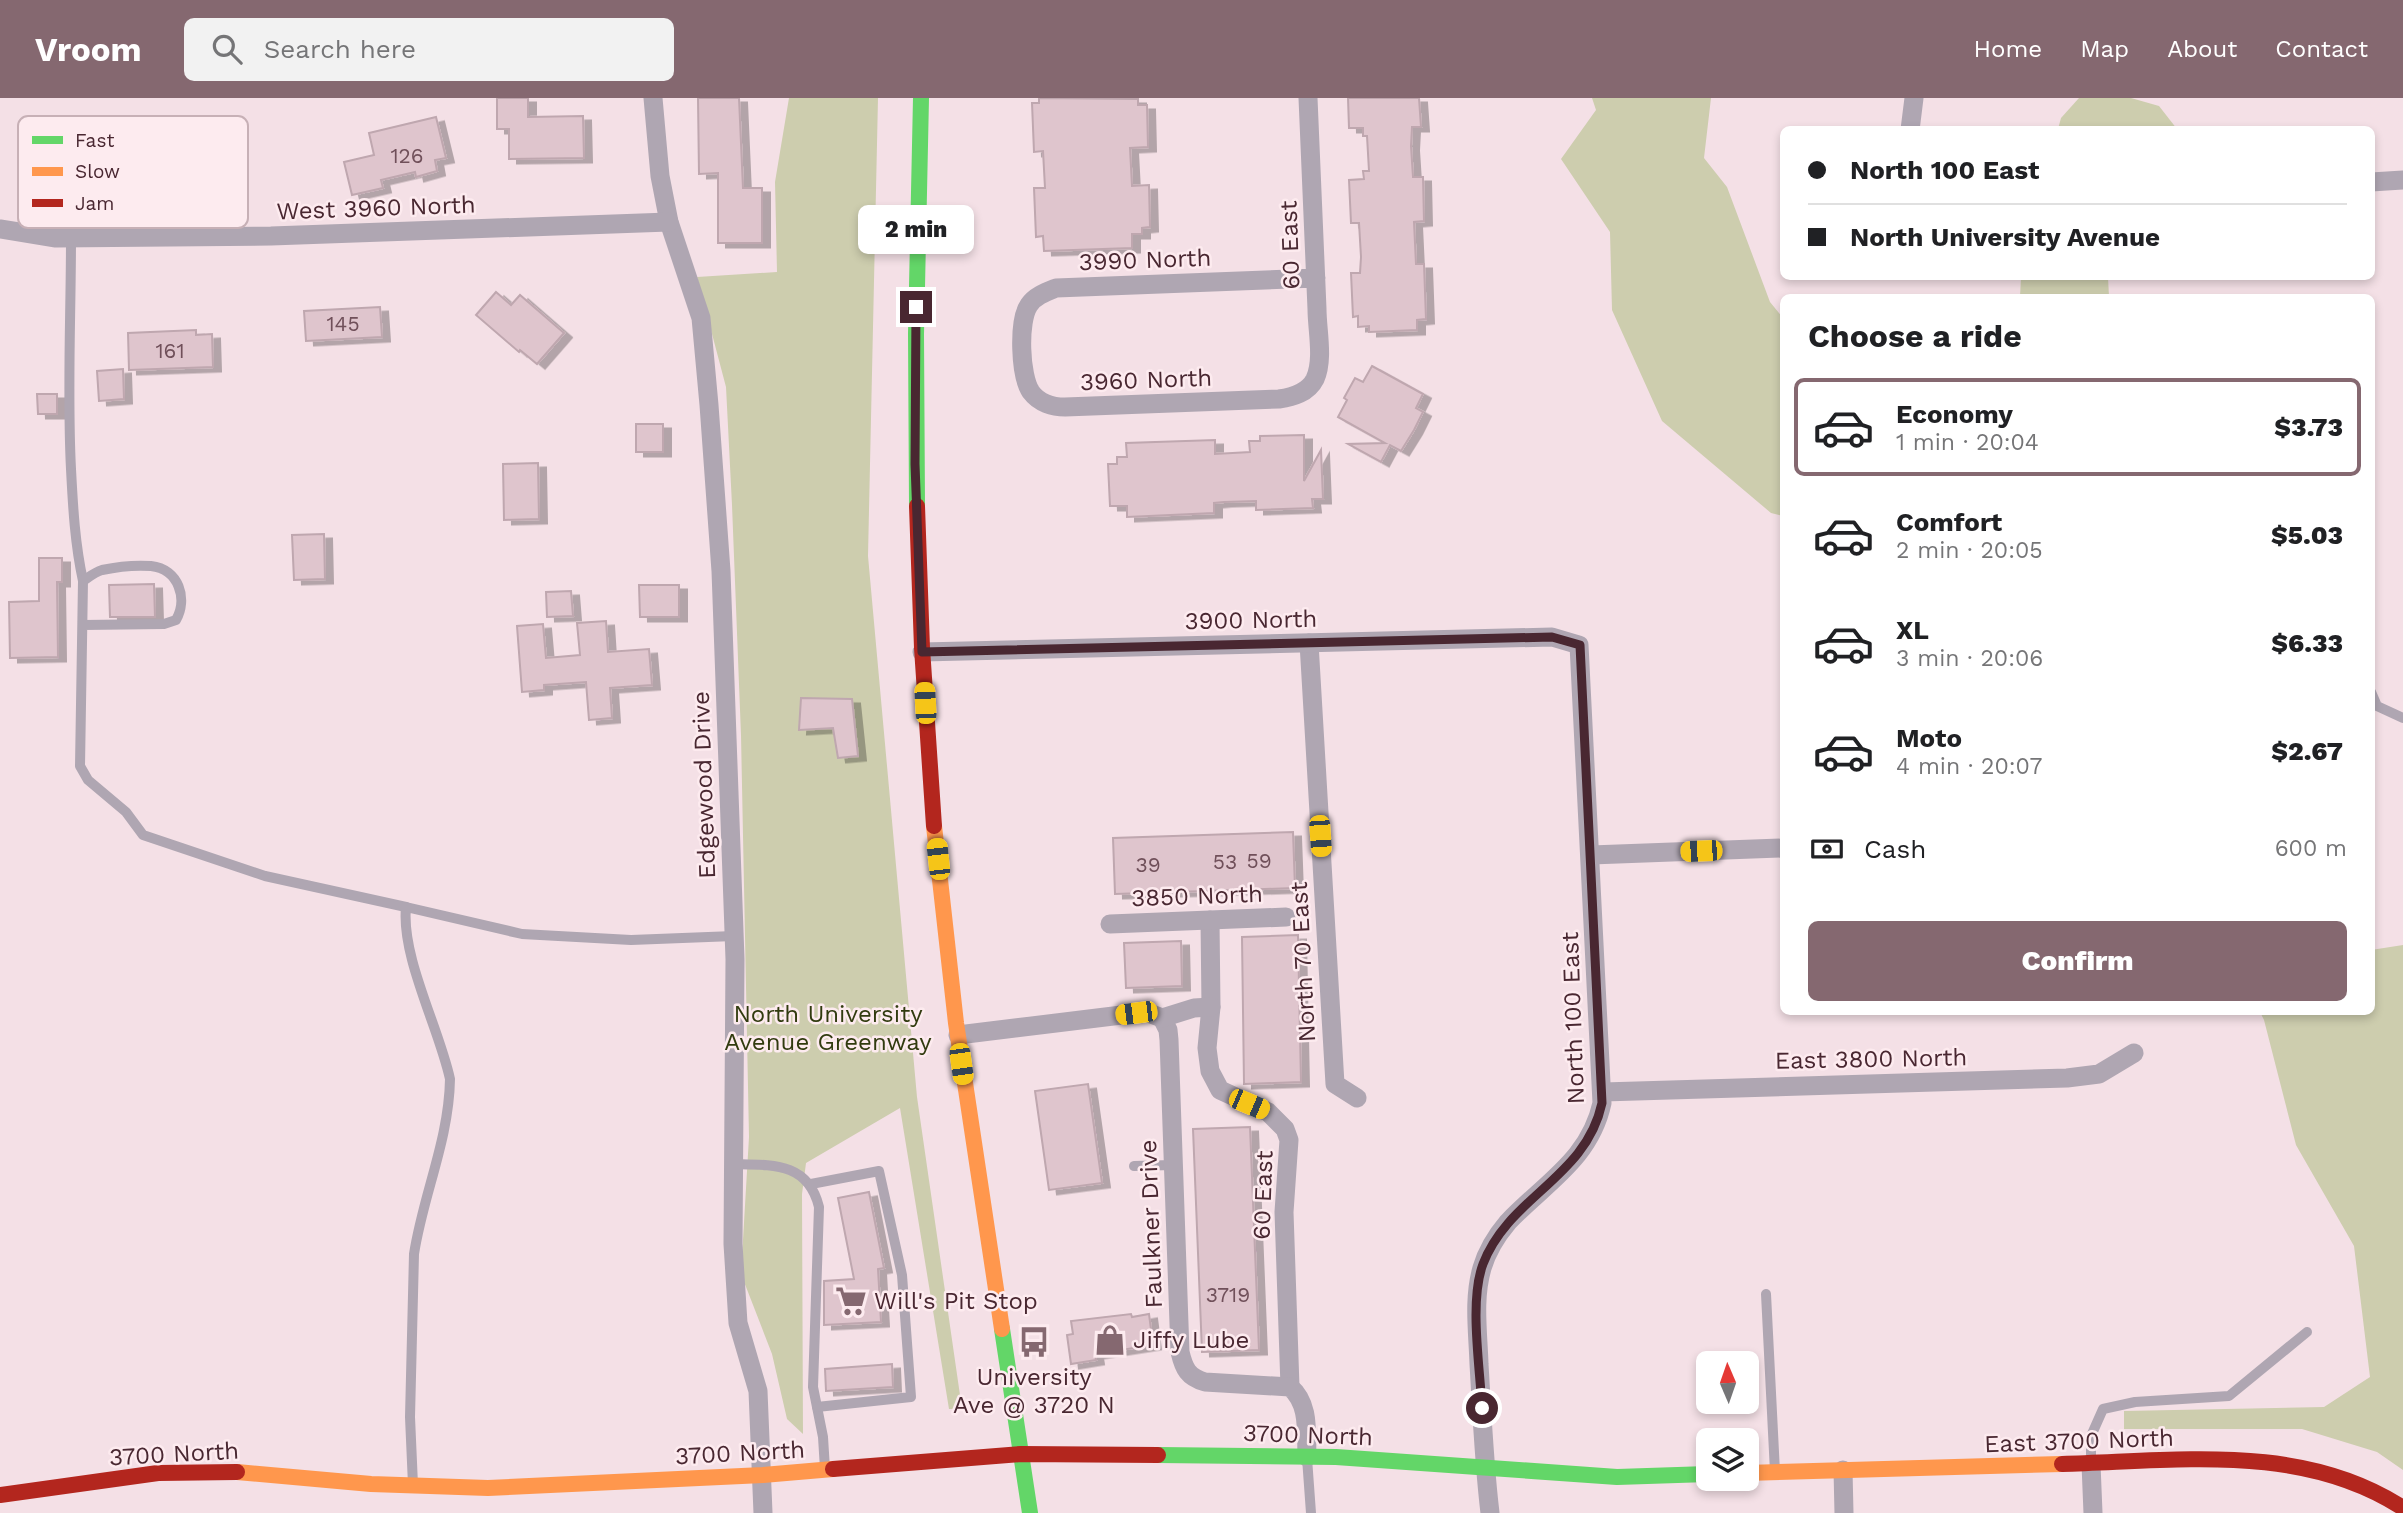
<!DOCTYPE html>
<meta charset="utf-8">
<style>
:root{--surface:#fff;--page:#f2f2f2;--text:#202124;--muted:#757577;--line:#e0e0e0;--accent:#856870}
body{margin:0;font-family:"Work Sans",sans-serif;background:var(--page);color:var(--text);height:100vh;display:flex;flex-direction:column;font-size:26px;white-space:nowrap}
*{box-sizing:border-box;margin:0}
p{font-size:23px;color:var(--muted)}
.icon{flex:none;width:38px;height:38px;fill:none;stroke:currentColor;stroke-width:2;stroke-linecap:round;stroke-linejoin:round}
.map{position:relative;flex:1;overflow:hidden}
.drawer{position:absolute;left:1780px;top:196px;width:595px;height:721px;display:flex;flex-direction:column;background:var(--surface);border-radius:10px;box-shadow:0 4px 10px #0003}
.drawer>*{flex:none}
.guide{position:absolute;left:1780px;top:28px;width:595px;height:154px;border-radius:10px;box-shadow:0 4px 10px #0003;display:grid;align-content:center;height:154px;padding:0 28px;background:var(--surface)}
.needle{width:46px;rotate:358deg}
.fabs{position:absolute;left:1696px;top:1253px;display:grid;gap:14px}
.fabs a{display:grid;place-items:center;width:63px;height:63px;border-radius:10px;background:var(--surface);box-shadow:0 4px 10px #0003;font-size:35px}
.end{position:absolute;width:32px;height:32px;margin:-16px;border:9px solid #492731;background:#fff;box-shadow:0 0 0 4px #fff}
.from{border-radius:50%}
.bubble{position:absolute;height:49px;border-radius:10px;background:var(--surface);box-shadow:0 4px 10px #0003;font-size:23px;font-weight:800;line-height:49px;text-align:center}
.car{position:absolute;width:21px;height:42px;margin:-21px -10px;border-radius:9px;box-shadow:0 0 5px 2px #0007;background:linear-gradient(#f5c518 24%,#345 0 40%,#f5c518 0 76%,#345 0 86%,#f5c518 0)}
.guide b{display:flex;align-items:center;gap:24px;height:66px;font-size:26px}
.guide b+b{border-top:2px solid var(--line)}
.guide i{width:18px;height:18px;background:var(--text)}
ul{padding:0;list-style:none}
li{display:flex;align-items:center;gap:21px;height:98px;margin:0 14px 10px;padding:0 14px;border:4px solid transparent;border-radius:10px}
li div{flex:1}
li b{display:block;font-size:26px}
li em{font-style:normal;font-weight:800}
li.on{border-color:var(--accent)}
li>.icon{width:63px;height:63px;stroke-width:1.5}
h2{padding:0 28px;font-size:32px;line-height:84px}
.pay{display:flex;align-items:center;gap:18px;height:77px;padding:0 28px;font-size:26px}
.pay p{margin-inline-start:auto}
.cta{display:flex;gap:14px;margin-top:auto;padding:14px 28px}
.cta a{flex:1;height:80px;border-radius:10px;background:var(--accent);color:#fff;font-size:28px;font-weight:800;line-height:80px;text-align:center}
header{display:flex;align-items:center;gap:42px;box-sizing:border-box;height:98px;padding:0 35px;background:var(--accent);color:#fff}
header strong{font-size:33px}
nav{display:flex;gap:38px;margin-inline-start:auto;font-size:24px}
.search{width:490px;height:63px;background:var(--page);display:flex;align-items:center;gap:18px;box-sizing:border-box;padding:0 24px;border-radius:10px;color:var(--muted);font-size:26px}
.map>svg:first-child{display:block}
.green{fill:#cdcdae}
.building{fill:#dfc5cd;stroke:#bfa7af;stroke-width:2;filter:url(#shadow)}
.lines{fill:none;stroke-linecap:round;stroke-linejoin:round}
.lane{stroke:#afa6b2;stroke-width:10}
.street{stroke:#afa6b2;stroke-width:19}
.fast{stroke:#63d668;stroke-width:16}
.slow{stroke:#ff974d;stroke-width:16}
.jam{stroke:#b3261e;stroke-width:16}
.route{stroke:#492731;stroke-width:9}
.labels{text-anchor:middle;stroke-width:5;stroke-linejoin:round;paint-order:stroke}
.number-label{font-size:21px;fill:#70505a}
.street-label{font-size:24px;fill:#492731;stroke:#fdebef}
.park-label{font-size:24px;fill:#313b0f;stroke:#fdebef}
.poi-label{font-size:24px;fill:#492731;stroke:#fdebef;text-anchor:start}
.key{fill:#fdebef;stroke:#c7b0b6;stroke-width:2}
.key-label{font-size:19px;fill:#492731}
</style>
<header>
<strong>Vroom</strong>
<div class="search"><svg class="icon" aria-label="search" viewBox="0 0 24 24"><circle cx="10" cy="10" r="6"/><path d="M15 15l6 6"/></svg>Search here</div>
<nav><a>Home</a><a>Map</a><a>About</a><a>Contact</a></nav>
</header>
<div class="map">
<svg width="2403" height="1415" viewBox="0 0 2403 1415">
<defs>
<filter id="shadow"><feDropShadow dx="8" dy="4.5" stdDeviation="0" flood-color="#0004"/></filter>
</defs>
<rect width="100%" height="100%" fill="#f4e0e6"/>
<!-- green -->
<g class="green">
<polygon points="789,0 878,0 868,458 917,999 962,1311 949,1311 900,1010 806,1065 802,1096 803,1336 787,1321 772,1256 741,1176 749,1039 741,637 732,407 726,289 697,179 777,174 775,84"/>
<polygon points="1592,0 1711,0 1704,60 1727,89 1770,204 1783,220 1783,418 1771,415 1662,323 1612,212 1610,134 1561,61 1596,12"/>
<polygon points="2079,0 2131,0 2159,8 2177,31 2058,31 2061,20"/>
<polygon points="2021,179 2108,179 2109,199 2020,199"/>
<polygon points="2403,847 2403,1372 2377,1354 2302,1331 2124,1331 2124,1313 2324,1309 2370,1279 2354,1148 2296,1047 2264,922 2260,914 2371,914 2371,852"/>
</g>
<!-- building -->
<g class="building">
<polygon points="497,0 528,0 528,19 583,18 584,60 509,61 509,31 497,31"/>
<polygon points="698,0 739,0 743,90 762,90 762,145 718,145 718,75 699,76"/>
<polygon points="1039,0 1138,1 1138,7 1147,7 1148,49 1130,50 1132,88 1149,87 1150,129 1142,130 1142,136 1132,136 1132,150 1044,153 1043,138 1036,139 1034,90 1045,90 1043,53 1034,54 1032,5 1039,5"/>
<polygon points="1348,0 1419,0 1421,29 1412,29 1411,48 1413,79 1423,79 1424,123 1414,124 1416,166 1424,166 1426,221 1417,222 1417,232 1369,234 1369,228 1358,229 1358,218 1353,219 1351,175 1360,175 1361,159 1359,125 1351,125 1349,82 1364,81 1363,73 1369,73 1367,38 1363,38 1363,30 1349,30"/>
<polygon points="436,19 446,60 435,62 437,73 416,79 415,74 381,82 383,90 352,97 344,64 374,57 369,35"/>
<polygon points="496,194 511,207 520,197 564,235 537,266 520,252 519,254 476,217"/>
<polygon points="380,209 382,239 306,243 304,213"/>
<polygon points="196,232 196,237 212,236 213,269 129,272 128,235"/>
<polygon points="1372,268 1423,296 1416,310 1423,314 1414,332 1401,353 1390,347 1381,364 1348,346 1385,345 1338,319 1347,302 1344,300 1355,280 1363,284"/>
<polygon points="123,271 124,301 99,303 97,273"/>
<polygon points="37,296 57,296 57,316 38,316"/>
<rect x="636" y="326" width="27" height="28"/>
<polygon points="1304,337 1304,383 1321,352 1323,401 1312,401 1313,410 1256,412 1256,403 1224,404 1214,405 1214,415 1127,419 1127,408 1110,408 1108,366 1117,366 1117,359 1127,359 1126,345 1215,342 1215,356 1250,354 1249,343 1260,343 1260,338"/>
<polygon points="538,365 539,421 504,422 503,366"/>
<polygon points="324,436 325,481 294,482 292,437"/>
<polygon points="39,460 62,460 62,484 57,484 58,559 10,560 9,504 39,503"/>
<polygon points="154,486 155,519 110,519 109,487"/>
<polygon points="639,487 679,487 679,519 640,519"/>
<polygon points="571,493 573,518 547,519 546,494"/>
<polygon points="606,523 608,554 649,551 652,587 610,590 612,620 589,622 586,584 544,587 544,592 522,594 517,528 543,526 546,560 580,557 577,525"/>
<polygon points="801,600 852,601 858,658 838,660 833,630 799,632"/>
<polygon points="1293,734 1295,790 1115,796 1113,740"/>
<polygon points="1298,837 1301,984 1244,986 1242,839"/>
<polygon points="1181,843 1182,888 1126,890 1124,845"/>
<polygon points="1088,986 1102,1085 1049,1092 1035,993"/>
<polygon points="1250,1029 1259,1252 1202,1254 1193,1031"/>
<polygon points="869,1094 884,1170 878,1171 881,1224 824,1227 824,1183 854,1181 838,1100"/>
<polygon points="1131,1216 1132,1219 1149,1216 1153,1247 1095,1256 1096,1262 1071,1266 1067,1237 1073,1236 1071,1223"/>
<polygon points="892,1266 893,1289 826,1293 825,1271"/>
</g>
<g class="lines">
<!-- lane -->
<g class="lane">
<path d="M71,140C71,217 67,294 71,371C73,410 75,446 83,483"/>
<path d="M83,527L164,526L176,522C188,501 179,471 151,468C137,467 116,469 102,472C95,474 89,479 83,483L80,668L88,682L126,714L143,737L265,778L406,809"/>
<polyline points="2371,594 2377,608 2403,620"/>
<path d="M733,1066C772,1067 808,1064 819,1109L813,1289L823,1339L825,1371"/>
<polyline points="1134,1068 1173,1067"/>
<polyline points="811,1086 879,1073 902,1177 911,1299 817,1309"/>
<polyline points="1766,1196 1775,1374"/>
<polyline points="1307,1360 1311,1415"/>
<polyline points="2091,1365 2091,1338 2103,1311 2135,1304 2229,1298 2307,1234"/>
<path d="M413,1387L410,1319L414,1156C423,1097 449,1042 450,981C439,930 401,859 406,809L522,836L631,842L734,838"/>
</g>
<!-- street -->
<g class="street">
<polyline points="653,0 660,78 669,124 701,220 709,307 721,473 735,861 733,1146 738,1225 758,1293 763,1415"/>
<path d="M1308,0C1311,70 1314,141 1317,211C1317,232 1324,261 1315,281C1308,295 1293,299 1279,301L1065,309C1053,309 1039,305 1031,294C1020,278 1018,223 1029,207C1035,198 1046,194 1056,190L1316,180"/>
<polyline points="1910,32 1914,0"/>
<polyline points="2371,84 2403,82"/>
<polyline points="0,131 56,140 271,138 669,124"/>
<polyline points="1309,545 1335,986 1357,1000"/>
<path d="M922,554L1552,539L1579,547L1602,1005C1590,1061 1545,1085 1508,1124C1497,1137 1487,1153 1482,1170C1473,1201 1478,1234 1479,1266C1482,1316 1484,1365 1490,1415"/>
<polyline points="1591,757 1783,750"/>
<polyline points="1210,822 1211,909 1207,950 1210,973 1220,992 1268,1014 1285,1031 1289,1042 1284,1114 1290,1289"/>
<polyline points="1110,826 1286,819"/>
<path d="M1162,920L1168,932L1169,942L1180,1254C1184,1271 1188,1279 1205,1284L1290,1289C1310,1306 1306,1334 1307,1359"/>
<polyline points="958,937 1146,914 1162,920 1194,910 1211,909"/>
<polyline points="1603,994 2067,980 2099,976 2134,955"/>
<polyline points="2091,1366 2093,1415"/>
<polyline points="1843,1372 1844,1415"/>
</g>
<!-- fast -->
<g class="fast">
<polyline points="917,408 916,236 921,0"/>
<polyline points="1002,1231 1030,1415"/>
<polyline points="1158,1357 1336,1359 1617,1379 1708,1376"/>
</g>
<!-- slow -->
<g class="slow">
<polyline points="934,728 956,925 1002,1231"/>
<polyline points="237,1374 371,1386 488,1390 763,1377 833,1371"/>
<polyline points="1746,1375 2062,1366"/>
</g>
<!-- jam -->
<g class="jam">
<polyline points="917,408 922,550 934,728"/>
<path d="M2062,1366C2177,1363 2302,1344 2403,1410"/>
<polyline points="833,1371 1021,1356 1158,1357"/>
<polyline points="0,1397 158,1375 237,1374"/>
</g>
</g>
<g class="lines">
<!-- route -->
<path class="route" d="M916,209L915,366L922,554L1552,539L1580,547L1602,1005C1586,1080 1509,1098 1483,1166C1469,1203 1480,1269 1482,1310"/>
</g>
<!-- icons -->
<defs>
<symbol id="supermarket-bare" viewBox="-9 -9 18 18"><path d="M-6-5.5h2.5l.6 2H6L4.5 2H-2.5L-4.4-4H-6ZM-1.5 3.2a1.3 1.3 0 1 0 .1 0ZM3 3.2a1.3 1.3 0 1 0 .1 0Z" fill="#856870" stroke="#fdebef" stroke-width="2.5" paint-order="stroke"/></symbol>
<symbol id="shop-bare" viewBox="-9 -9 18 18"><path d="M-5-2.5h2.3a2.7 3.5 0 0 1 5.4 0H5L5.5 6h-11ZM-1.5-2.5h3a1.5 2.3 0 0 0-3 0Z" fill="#856870" stroke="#fdebef" stroke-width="2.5" paint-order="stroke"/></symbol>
<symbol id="bus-bare" viewBox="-9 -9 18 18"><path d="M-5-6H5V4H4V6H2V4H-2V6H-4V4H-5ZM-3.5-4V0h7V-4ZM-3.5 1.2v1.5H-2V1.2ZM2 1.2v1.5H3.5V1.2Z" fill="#856870" stroke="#fdebef" stroke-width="2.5" paint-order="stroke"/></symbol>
</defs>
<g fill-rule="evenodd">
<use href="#supermarket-bare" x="829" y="1181" width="44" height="44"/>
<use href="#shop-bare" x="1088" y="1220" width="44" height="44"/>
<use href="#bus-bare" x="1012" y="1222" width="44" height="44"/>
</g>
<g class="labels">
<!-- number labels -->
<g class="number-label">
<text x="407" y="65">126</text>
<text x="343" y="233">145</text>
<text x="170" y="260">161</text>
<text x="1259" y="770">59</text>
<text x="1225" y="771">53</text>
<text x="1148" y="774">39</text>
<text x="1228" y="1204">3719</text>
</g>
<!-- street labels -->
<g class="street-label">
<text transform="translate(376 110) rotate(-2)" y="8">West 3960 North</text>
<text transform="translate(1290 147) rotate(-92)" y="8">60 East</text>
<text transform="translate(1145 162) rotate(-2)" y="8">3990 North</text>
<text transform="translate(1146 282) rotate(-2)" y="8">3960 North</text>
<text transform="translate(1251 522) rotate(-1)" y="8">3900 North</text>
<text transform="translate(704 687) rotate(-92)" y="8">Edgewood Drive</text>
<text transform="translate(1197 798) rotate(-2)" y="8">3850 North</text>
<text transform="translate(1303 864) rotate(-93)" y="8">North 70 East</text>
<text transform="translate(1573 920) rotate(-92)" y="8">North 100 East</text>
<text transform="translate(1871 961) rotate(-1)" y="8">East 3800 North</text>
<text transform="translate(1263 1097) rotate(-88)" y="8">60 East</text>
<text transform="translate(1151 1126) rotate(-92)" y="8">Faulkner Drive</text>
<text transform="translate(1308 1337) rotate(2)" y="8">3700 North</text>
<text transform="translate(2079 1343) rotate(-2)" y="8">East 3700 North</text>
<text transform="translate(740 1355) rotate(-3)" y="8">3700 North</text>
<text transform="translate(174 1356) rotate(-3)" y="8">3700 North</text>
</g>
<!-- park labels -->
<g class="park-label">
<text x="828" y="924">North University<tspan x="828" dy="28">Avenue Greenway</tspan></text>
</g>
<!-- poi labels -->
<g class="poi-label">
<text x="874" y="1211">Will's Pit Stop</text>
<text x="1133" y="1250">Jiffy Lube</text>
<text x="1034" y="1287" text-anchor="middle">University<tspan x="1034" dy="28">Ave @ 3720 N</tspan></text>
</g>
</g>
<!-- legend -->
<rect x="18" y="18" width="230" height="112" rx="10" class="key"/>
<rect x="32" y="38" width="31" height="8" fill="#63d668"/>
<rect x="32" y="69" width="31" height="9" fill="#ff974d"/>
<rect x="32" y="101" width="31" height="8" fill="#b3261e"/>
<g class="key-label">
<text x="75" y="49">Fast</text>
<text x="75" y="80">Slow</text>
<text x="75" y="112">Jam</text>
</g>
</svg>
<div class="fabs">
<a><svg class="needle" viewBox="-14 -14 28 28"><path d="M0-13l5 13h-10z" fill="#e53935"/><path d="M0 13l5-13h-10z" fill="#757577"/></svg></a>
<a><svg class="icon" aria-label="layers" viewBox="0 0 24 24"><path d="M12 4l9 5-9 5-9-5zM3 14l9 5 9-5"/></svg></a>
</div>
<i class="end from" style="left:1482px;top:1310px"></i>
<i class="end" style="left:916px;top:209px"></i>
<div class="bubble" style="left:858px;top:107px;width:116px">2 min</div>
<i class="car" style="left:925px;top:605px;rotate:357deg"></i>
<i class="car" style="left:1320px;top:738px;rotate:176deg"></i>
<i class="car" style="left:1701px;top:753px;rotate:268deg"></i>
<i class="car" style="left:938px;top:761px;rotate:354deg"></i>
<i class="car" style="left:1136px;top:915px;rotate:263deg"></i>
<i class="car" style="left:961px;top:966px;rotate:172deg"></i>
<i class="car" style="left:1249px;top:1006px;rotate:113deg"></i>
<div class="guide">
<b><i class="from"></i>North 100 East</b>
<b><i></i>North University Avenue</b>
</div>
<section class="drawer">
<h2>Choose a ride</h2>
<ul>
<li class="on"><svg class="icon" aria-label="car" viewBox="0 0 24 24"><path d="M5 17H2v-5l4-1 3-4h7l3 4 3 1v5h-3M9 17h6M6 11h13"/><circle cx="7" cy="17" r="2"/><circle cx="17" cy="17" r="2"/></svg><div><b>Economy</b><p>1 min · 20:04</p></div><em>$3.73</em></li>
<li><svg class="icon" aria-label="car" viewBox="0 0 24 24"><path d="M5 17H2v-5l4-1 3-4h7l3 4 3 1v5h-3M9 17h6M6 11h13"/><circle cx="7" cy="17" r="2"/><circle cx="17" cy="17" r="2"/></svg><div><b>Comfort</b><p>2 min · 20:05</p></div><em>$5.03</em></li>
<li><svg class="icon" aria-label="car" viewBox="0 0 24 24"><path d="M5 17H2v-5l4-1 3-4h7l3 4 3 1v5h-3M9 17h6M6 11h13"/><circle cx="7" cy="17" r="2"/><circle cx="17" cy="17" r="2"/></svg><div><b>XL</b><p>3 min · 20:06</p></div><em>$6.33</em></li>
<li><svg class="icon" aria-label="car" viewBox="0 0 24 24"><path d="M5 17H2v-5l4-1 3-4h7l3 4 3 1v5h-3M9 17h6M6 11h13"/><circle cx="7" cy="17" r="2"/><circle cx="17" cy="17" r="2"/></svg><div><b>Moto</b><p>4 min · 20:07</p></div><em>$2.67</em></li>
</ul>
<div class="pay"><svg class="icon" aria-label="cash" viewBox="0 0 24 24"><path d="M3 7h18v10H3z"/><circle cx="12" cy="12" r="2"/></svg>Cash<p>600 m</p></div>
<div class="cta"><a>Confirm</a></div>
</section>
</div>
